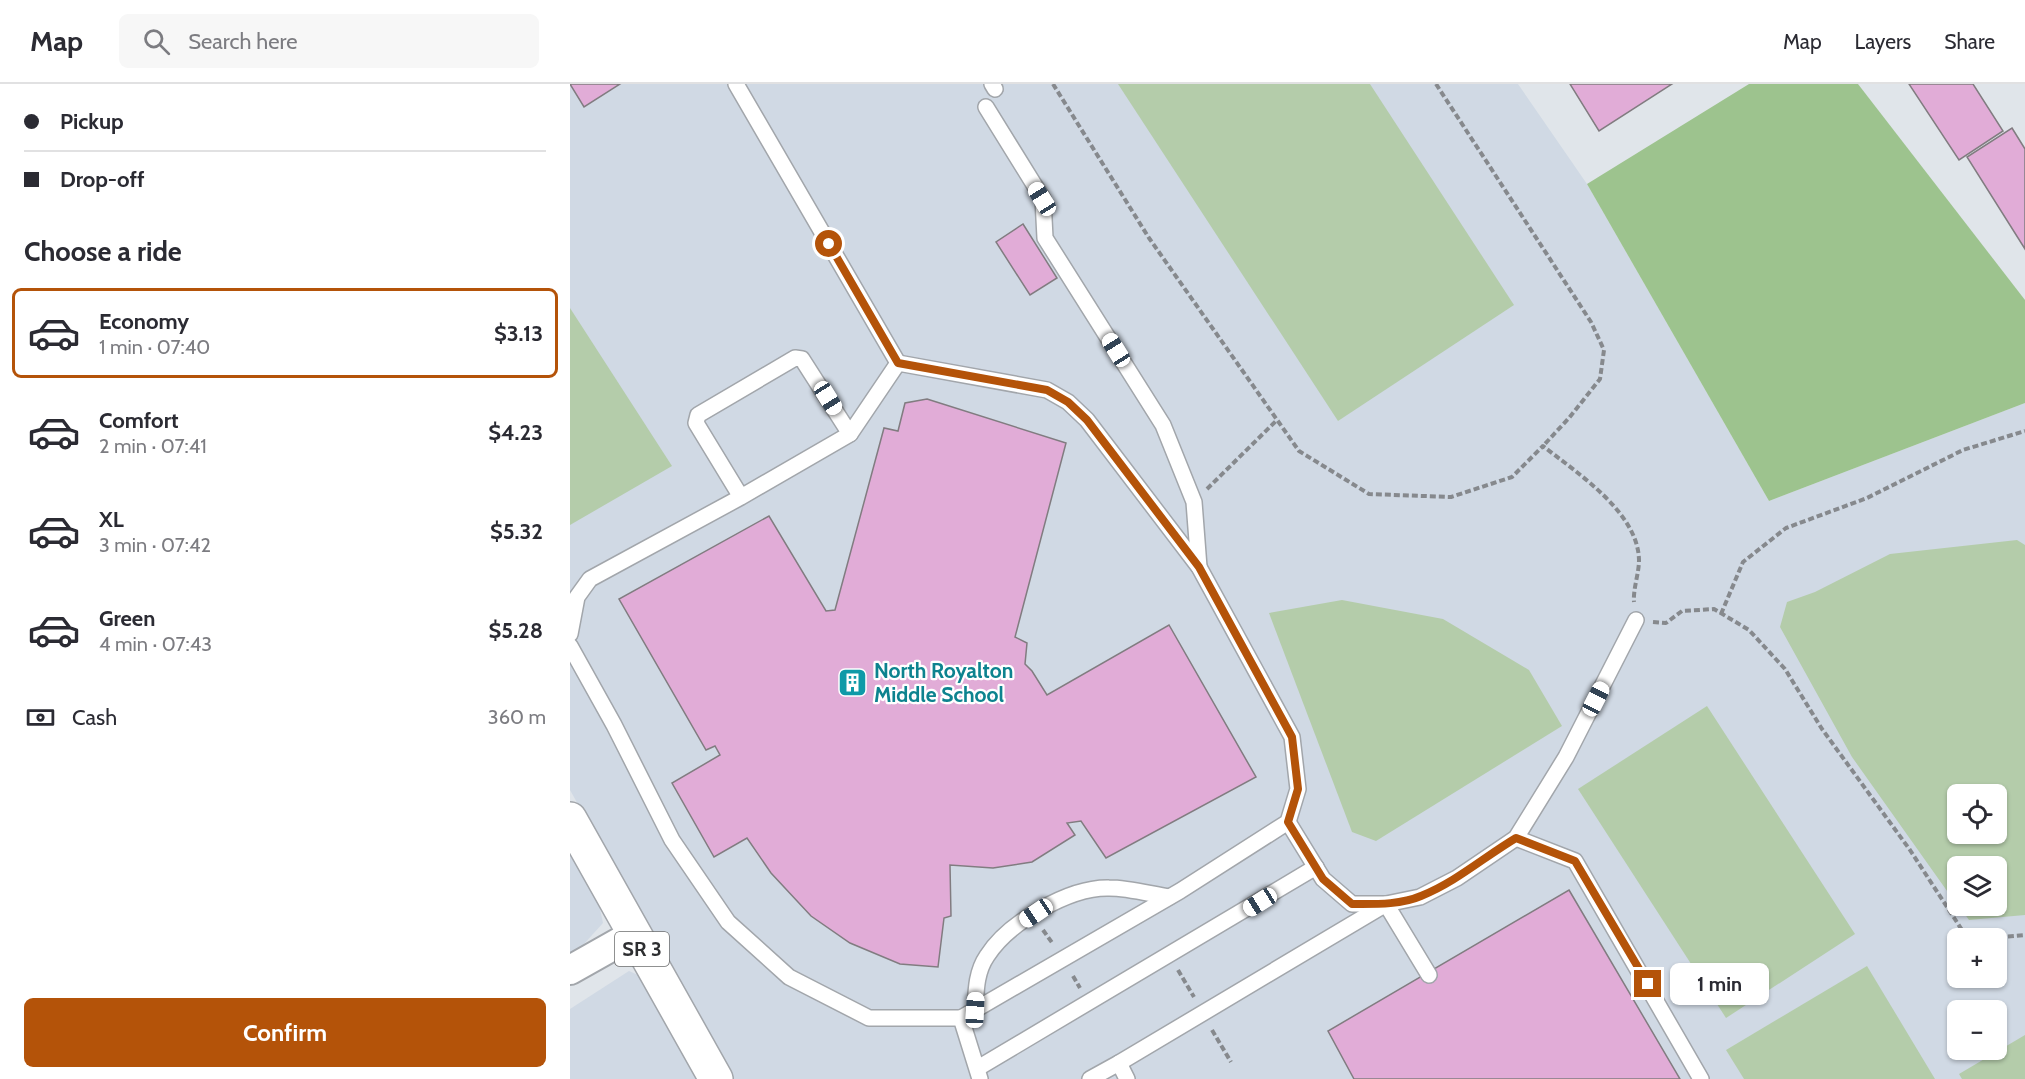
<!DOCTYPE html>
<meta charset="utf-8">
<style>
:root{--surface:#fff;--page:#f7f7f7;--text:#2b2b33;--muted:#7c7c81;--line:#e1e1e2;--accent:#b45309}
body{margin:0;font-family:Cabin,sans-serif;background:var(--page);color:var(--text);height:100vh;display:flex;flex-direction:column;font-size:22px;white-space:nowrap}
*{box-sizing:border-box;margin:0}
p{font-size:20px;color:var(--muted)}
.icon{flex:none;width:33px;height:33px;fill:none;stroke:currentColor;stroke-width:2;stroke-linecap:round;stroke-linejoin:round}
.map{position:relative;flex:1;overflow:hidden}
.details{display:flex;flex-direction:column;background:var(--surface);width:570px}
.details>*{flex:none}
.hud{display:grid;align-content:center;height:132px;padding:0 24px;background:var(--surface)}
.tools{position:absolute;left:1377px;top:700px;display:grid;gap:12px}
.tools a{display:grid;place-items:center;width:60px;height:60px;border-radius:9px;background:var(--surface);box-shadow:0 2px 4px #0004;font-size:30px}
.end{position:absolute;width:27px;height:27px;margin:-14px;border:8px solid #b45309;background:#fff;box-shadow:0 0 0 3px #fff}
.from{border-radius:50%}
.bubble{position:absolute;height:42px;border-radius:9px;background:var(--surface);box-shadow:0 2px 4px #0004;font-size:20px;font-weight:800;line-height:42px;text-align:center}
.car{position:absolute;width:18px;height:36px;margin:-18px -9px;border-radius:8px;box-shadow:0 0 4px 2px #0007;background:linear-gradient(#fff 24%,#345 0 40%,#fff 0 76%,#345 0 86%,#fff 0)}
.hud b{display:flex;align-items:center;gap:21px;height:57px;font-size:22px}
.hud b+b{border-top:2px solid var(--line)}
.hud i{width:15px;height:15px;background:var(--text)}
ul{padding:0;list-style:none}
li{display:flex;align-items:center;gap:18px;height:90px;margin:0 12px 9px;padding:0 12px;border:3px solid transparent;border-radius:9px}
li div{flex:1}
li b{display:block;font-size:22px}
li em{font-style:normal;font-weight:800}
li.active{border-color:var(--accent)}
li>.icon{width:54px;height:54px;stroke-width:1.5}
h2{padding:0 24px;font-size:27px;line-height:72px}
.pay{display:flex;align-items:center;gap:15px;height:66px;padding:0 24px;font-size:22px}
.pay p{margin-inline-start:auto}
.primary-button{display:flex;gap:12px;margin-top:auto;padding:12px 24px}
.primary-button a{flex:1;height:69px;border-radius:9px;background:var(--accent);color:#fff;font-size:24px;font-weight:800;line-height:69px;text-align:center}
header{display:flex;align-items:center;gap:36px;box-sizing:border-box;height:84px;padding:0 30px;background:var(--surface);border-bottom:2px solid var(--line)}
header strong{font-size:28px}
nav{display:flex;gap:33px;margin-inline-start:auto;font-size:21px}
.search{width:420px;height:54px;background:var(--page);display:flex;align-items:center;gap:15px;box-sizing:border-box;padding:0 21px;border-radius:9px;color:var(--muted);font-size:22px}
main{display:flex;flex:1;min-height:0}
.map>svg:first-child{display:block}
.built{fill:#d0d9e4;fill-rule:evenodd}
.green{fill:#b4ccaa;fill-rule:evenodd}
.forest{fill:#9dc38e}
.building{fill:#e1acd7;stroke:#817c80;stroke-width:1.5}
.lines{fill:none;stroke-linecap:round;stroke-linejoin:round}
.lane-casing{stroke:#a2a6ab;stroke-width:18}
.street-casing{stroke:#a2a6ab;stroke-width:32}
.primary-casing{stroke:#a2a6ab;stroke-width:36}
.path{stroke:#86898d;stroke-width:4;stroke-dasharray:6 3;stroke-linecap:butt}
.lane{stroke:#fff;stroke-width:15}
.street{stroke:#fff;stroke-width:28}
.primary{stroke:#fff;stroke-width:33}
.route{stroke:#b45309;stroke-width:8}
.labels{text-anchor:middle;stroke-width:4.5;stroke-linejoin:round;paint-order:stroke}
.shield{fill:#fff;stroke:#6c6d6e;stroke-width:1.5}
.shield-label{font-size:20px;font-weight:bold;fill:#2d2e30}
.culture-label{font-size:21px;font-weight:bold;fill:#0d838f;stroke:#fff;text-anchor:start}
</style>
<header>
<strong>Map</strong>
<div class="search"><svg class="icon" aria-label="search" viewBox="0 0 24 24"><circle cx="10" cy="10" r="6"/><path d="M15 15l6 6"/></svg>Search here</div>
<nav><a>Map</a><a>Layers</a><a>Share</a></nav>
</header>
<main>
<section class="details">
<div class="hud">
<b><i class="from"></i>Pickup</b>
<b><i></i>Drop-off</b>
</div>
<h2>Choose a ride</h2>
<ul>
<li class="active"><svg class="icon" aria-label="car" viewBox="0 0 24 24"><path d="M5 17H2v-5l4-1 3-4h7l3 4 3 1v5h-3M9 17h6M6 11h13"/><circle cx="7" cy="17" r="2"/><circle cx="17" cy="17" r="2"/></svg><div><b>Economy</b><p>1 min · 07:40</p></div><em>$3.13</em></li>
<li><svg class="icon" aria-label="car" viewBox="0 0 24 24"><path d="M5 17H2v-5l4-1 3-4h7l3 4 3 1v5h-3M9 17h6M6 11h13"/><circle cx="7" cy="17" r="2"/><circle cx="17" cy="17" r="2"/></svg><div><b>Comfort</b><p>2 min · 07:41</p></div><em>$4.23</em></li>
<li><svg class="icon" aria-label="car" viewBox="0 0 24 24"><path d="M5 17H2v-5l4-1 3-4h7l3 4 3 1v5h-3M9 17h6M6 11h13"/><circle cx="7" cy="17" r="2"/><circle cx="17" cy="17" r="2"/></svg><div><b>XL</b><p>3 min · 07:42</p></div><em>$5.32</em></li>
<li><svg class="icon" aria-label="car" viewBox="0 0 24 24"><path d="M5 17H2v-5l4-1 3-4h7l3 4 3 1v5h-3M9 17h6M6 11h13"/><circle cx="7" cy="17" r="2"/><circle cx="17" cy="17" r="2"/></svg><div><b>Green</b><p>4 min · 07:43</p></div><em>$5.28</em></li>
</ul>
<div class="pay"><svg class="icon" aria-label="cash" viewBox="0 0 24 24"><path d="M3 7h18v10H3z"/><circle cx="12" cy="12" r="2"/></svg>Cash<p>360 m</p></div>
<div class="primary-button"><a>Confirm</a></div>
</section>
<div class="map">
<svg width="1455" height="995" viewBox="0 0 1455 995">
<rect width="100%" height="100%" fill="#e0e5ea"/>
<!-- built -->
<g class="built">
<path d="M0,0H948L1017,100L1199,417L1455,319V995H161L0,706ZM1388,711H1426V750H1388ZM1388,783H1426V822H1388ZM1388,855H1426V894H1388ZM1388,927H1426V966H1388Z"/>
<polygon points="0,759 25,801 33,839 13,861 0,869"/>
<polygon points="59,887 68,891 128,995 0,995 0,925"/>
</g>
<!-- green -->
<g class="green">
<polygon points="548,0 800,0 944,221 768,337"/>
<polygon points="0,224 102,382 0,441"/>
<path d="M1447,456L1455,461V831L1399,836L1389,822H1426V783H1388L1387,821L1282,673L1210,543L1217,518L1245,508L1320,470ZM1388,711H1426V750H1388Z"/>
<polygon points="772,516 873,535 959,586 992,642 806,757 782,748 699,529"/>
<polygon points="1137,622 1285,850 1156,934 1008,705"/>
<polygon points="1297,882 1365,995 1174,995 1156,966"/>
<polygon points="1455,951 1455,995 1392,995 1389,990"/>
</g>
<!-- forest -->
<polygon class="forest" points="1179,0 1288,0 1455,216 1455,319 1199,417 1017,100"/>
<!-- building -->
<g class="building">
<polygon points="0,0 50,0 14,23"/>
<polygon points="1000,0 1102,0 1029,47"/>
<polygon points="1339,0 1403,0 1433,47 1389,76"/>
<polygon points="1442,44 1455,65 1455,165 1397,73"/>
<polygon points="453,140 487,194 460,211 426,158"/>
<polygon points="357,315 496,359 445,553 457,559 455,580 462,587 477,611 599,541 686,693 536,774 511,737 497,739 505,751 462,778 423,784 380,781 381,832 374,834 368,883 330,880 280,859 241,832 201,789 177,754 144,773 102,699 150,671 145,662 136,666 49,515 199,432 256,527 265,526 314,344 328,347 335,319"/>
<polygon points="999,806 1110,995 784,995 758,947"/>
</g>
<g class="lines">
<defs>
<g id="lane">
<polyline points="166,0 328,279"/>
<polyline points="422,0 425,5"/>
<polyline points="416,23 473,115 475,154 593,341 624,418 629,483"/>
<polyline points="280,350 328,279 477,306 498,318 517,336 629,483 722,653 728,705 718,738 610,807 391,934 410,995"/>
<polyline points="0,550 7,513 20,495 171,413 280,350 232,275 225,274 128,331 126,339 171,413"/>
<polyline points="0,562 44,641 102,756 158,838 219,893 299,934 391,934"/>
<polyline points="718,738 753,795 782,820 816,820 850,813 887,794 946,754 996,673 1066,536"/>
<polyline points="946,754 1005,777 1131,995"/>
<path d="M405,926C406,907 406,888 417,872C438,839 499,803 539,804C559,804 580,810 599,813"/>
<polyline points="549,979 816,820 859,891"/>
<polyline points="408,984 746,783"/>
<polyline points="520,995 549,979 557,995"/>
</g>
<polyline id="street" points="0,886 64,850"/>
<polyline id="primary" points="0,735 146,995"/>
</defs>
<!-- lane casing -->
<use href="#lane" class="lane-casing"/>
<!-- street casing -->
<use href="#street" class="street-casing"/>
<!-- primary casing -->
<use href="#primary" class="primary-casing"/>
<!-- path -->
<g class="path">
<path d="M483,0L579,154L729,367L799,410L881,413L942,393L973,362C1007,389 1068,428 1069,476C1069,490 1063,504 1064,518"/>
<polyline points="866,0 1021,238 1034,266 1030,295 999,334 973,362"/>
<polyline points="637,405 707,336"/>
<polyline points="1151,530 1173,478 1216,444 1297,414 1393,366 1455,347"/>
<polyline points="1083,538 1096,539 1112,527 1144,525 1179,546 1215,585 1252,645 1340,766 1392,846 1407,855"/>
<polyline points="473,846 483,860"/>
<polyline points="1411,855 1455,851"/>
<polyline points="608,886 624,913"/>
<polyline points="503,892 510,904"/>
<polyline points="642,946 661,978"/>
</g>
<!-- lane -->
<use href="#lane" class="lane"/>
<!-- street -->
<use href="#street" class="street"/>
<!-- primary -->
<use href="#primary" class="primary"/>
</g>
<g class="lines">
<!-- route -->
<path class="route" d="M259,160L328,279L477,306L498,318L517,336L629,483L722,653L728,705L718,738L753,795L782,820C805,820 830,821 851,812C886,798 914,773 946,754L1005,777L1078,900"/>
</g>
<!-- icons -->
<defs>
<symbol id="building-square" viewBox="-11 -11 22 22"><rect x="-9" y="-9" width="18" height="18" rx="4" fill="#0f9aa8" stroke="#fff"/><path d="M-4-6H4V6H1V3H-1V6H-4ZM-2.5-4.3h1.7v1.8h-1.7ZM.8-4.3h1.7v1.8H.8ZM-2.5-1h1.7V.8h-1.7ZM.8-1h1.7V.8H.8Z" fill="#fff"/></symbol>
</defs>
<g fill-rule="evenodd">
<use href="#building-square" x="266" y="582" width="33" height="33"/>
</g>
<g class="labels">
<!-- shield labels -->
<rect class="shield" x="45" y="848" width="54" height="34" rx="4.5"/>
<g class="shield-label">
<text x="72" y="872">SR 3</text>
</g>
<!-- culture labels -->
<g class="culture-label">
<text x="304" y="594">North Royalton<tspan x="304" dy="24">Middle School</tspan></text>
</g>
</g>
</svg>
<div class="tools">
<a><svg class="icon" aria-label="locate" viewBox="0 0 24 24"><circle cx="12" cy="12" r="6"/><path d="M12 2v4M12 18v4M2 12h4M18 12h4"/></svg></a>
<a><svg class="icon" aria-label="layers" viewBox="0 0 24 24"><path d="M12 4l9 5-9 5-9-5zM3 14l9 5 9-5"/></svg></a>
<a>+</a>
<a>−</a>
</div>
<i class="end from" style="left:259px;top:160px"></i>
<i class="end" style="left:1078px;top:900px"></i>
<div class="bubble" style="left:1100px;top:879px;width:99px">1 min</div>
<i class="car" style="left:472px;top:115px;rotate:328deg"></i>
<i class="car" style="left:546px;top:266px;rotate:328deg"></i>
<i class="car" style="left:258px;top:314px;rotate:148deg"></i>
<i class="car" style="left:1026px;top:615px;rotate:27deg"></i>
<i class="car" style="left:690px;top:818px;rotate:238deg"></i>
<i class="car" style="left:466px;top:829px;rotate:236deg"></i>
<i class="car" style="left:405px;top:926px;rotate:3deg"></i>
</div>
</main>
